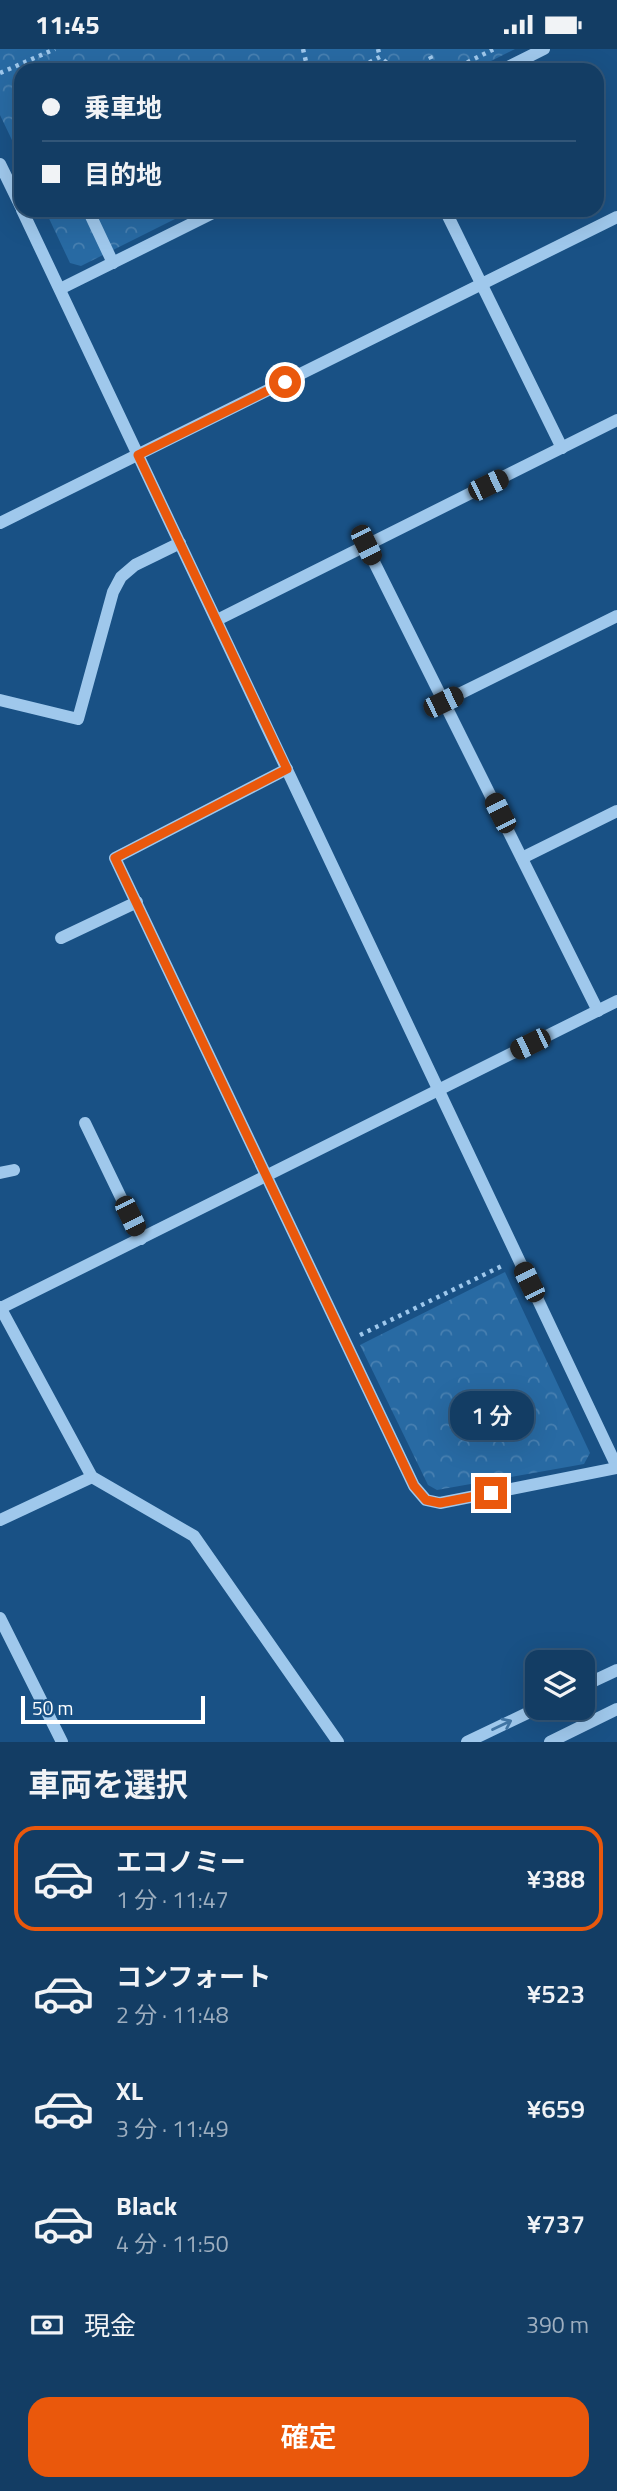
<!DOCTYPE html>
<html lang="ja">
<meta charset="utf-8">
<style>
:root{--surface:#133d64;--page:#1c446a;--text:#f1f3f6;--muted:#9daebf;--line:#325678;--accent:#ea580c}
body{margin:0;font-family:"Titillium Web","Noto Sans JP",sans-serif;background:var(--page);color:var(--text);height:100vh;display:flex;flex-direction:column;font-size:26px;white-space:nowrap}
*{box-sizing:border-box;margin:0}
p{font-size:23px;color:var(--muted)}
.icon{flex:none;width:38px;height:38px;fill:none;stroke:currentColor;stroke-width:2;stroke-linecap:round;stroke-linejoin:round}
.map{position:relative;height:1693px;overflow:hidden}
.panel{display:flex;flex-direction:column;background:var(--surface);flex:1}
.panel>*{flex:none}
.banner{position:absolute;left:14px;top:14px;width:590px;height:154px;border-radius:21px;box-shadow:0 7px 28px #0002,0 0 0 2px var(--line);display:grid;align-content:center;height:154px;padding:0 28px;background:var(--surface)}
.fabs{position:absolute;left:525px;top:1601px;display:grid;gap:14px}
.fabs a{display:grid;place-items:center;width:70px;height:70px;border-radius:14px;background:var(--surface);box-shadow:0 7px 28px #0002,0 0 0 2px var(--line);font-size:35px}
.scale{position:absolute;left:21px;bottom:18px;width:184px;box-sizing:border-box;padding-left:7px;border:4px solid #fff;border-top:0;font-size:19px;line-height:24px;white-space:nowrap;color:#fff;-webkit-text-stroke:5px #195185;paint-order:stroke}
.end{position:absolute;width:32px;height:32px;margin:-16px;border:9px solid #ea580c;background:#fff;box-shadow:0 0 0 4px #fff}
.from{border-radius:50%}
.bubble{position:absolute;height:49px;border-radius:21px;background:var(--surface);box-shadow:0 7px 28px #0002,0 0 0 2px var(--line);font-size:23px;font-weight:600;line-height:49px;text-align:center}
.car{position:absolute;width:21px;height:42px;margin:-21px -10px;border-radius:9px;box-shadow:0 0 5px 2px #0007;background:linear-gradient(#222 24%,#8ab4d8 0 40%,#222 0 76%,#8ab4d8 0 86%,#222 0)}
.banner b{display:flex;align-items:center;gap:24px;height:66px;font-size:26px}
.banner b+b{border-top:2px solid var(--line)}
.banner i{width:18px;height:18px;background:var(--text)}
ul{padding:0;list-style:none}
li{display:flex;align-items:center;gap:21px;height:105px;margin:0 14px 10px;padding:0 14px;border:4px solid transparent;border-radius:21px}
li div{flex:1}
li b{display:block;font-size:26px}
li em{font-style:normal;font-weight:600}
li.on{border-color:var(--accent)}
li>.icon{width:63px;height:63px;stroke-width:1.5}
h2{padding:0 28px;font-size:32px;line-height:84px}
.pay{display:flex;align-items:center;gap:18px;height:77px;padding:0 28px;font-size:26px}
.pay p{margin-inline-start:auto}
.cta{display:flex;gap:14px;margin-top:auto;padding:14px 28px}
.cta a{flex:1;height:80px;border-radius:21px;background:var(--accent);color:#fff;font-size:28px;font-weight:600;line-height:80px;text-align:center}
.status{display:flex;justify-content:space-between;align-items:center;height:49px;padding:0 35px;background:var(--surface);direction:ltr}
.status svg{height:19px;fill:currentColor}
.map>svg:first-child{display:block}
.park{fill:url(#park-crowns)}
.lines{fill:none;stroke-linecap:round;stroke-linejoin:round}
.path{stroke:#9fc8ec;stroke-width:4.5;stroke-dasharray:3.5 5;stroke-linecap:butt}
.minor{stroke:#9fc8ec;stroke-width:12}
.oneway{stroke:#4175a4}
.route{stroke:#ea580c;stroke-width:9}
</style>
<div class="status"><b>11:45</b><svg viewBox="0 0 49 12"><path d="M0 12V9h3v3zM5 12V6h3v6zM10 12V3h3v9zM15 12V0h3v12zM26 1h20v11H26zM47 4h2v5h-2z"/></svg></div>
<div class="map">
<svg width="617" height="1693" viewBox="0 0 617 1693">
<defs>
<pattern id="park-crowns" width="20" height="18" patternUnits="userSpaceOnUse" patternTransform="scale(1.75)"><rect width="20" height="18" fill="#286aa3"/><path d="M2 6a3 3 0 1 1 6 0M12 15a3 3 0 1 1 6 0" fill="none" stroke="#4880b1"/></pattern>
</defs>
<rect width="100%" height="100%" fill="#195185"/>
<!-- park -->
<g class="park">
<polygon points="0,0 515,0 473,21 21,21 21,110 0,66"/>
<polygon points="45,161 193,161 81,217 70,214"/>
<polygon points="505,1223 590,1404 584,1415 437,1441 428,1436 360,1296"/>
</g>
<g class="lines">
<!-- path -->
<g class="path">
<polyline points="303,0 308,21"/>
<polyline points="378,0 380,8"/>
<polyline points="430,7 436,21"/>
<polyline points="354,21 380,8 393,19 410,21"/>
<polyline points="452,21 494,0"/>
<polyline points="0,24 55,0"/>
<polyline points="360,1286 504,1216"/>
</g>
<!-- minor -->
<g class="minor">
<polyline points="502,21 544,0"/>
<polyline points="0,115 21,158"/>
<polyline points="22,161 617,1418"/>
<polyline points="88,161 113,214"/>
<polyline points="445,161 562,399"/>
<polyline points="60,240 219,161"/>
<polyline points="0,474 617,168"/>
<polyline points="366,497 598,962"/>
<polyline points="217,571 617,371"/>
<polyline points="0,651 78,670 113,543 121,528 135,516 180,494"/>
<polyline points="443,653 617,567"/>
<polyline points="287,720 115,809 414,1437 426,1451 440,1454 617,1419"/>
<polyline points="522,809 617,762"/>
<polyline points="61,889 137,853"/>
<polyline points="85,1074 141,1190"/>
<polyline points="0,1124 14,1121"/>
<polyline points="0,1258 92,1428 194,1487 338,1693"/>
<polyline points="1,1259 617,952"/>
<polyline points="0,1471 92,1428"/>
<polyline points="0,1569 62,1693"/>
<polyline points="583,1637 617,1621"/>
<polyline points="467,1693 538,1659"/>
<polyline points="550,1693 617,1660"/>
</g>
</g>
<!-- one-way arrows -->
<defs><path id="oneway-shaft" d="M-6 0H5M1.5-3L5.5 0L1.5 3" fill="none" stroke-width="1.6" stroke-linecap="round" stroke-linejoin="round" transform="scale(1.75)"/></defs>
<use class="oneway" href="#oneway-shaft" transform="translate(502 1676) rotate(-26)"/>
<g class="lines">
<!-- route -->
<polyline class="route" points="285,333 138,406 287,720 115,809 414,1437 426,1451 440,1454 491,1444"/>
</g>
</svg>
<div class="fabs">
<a><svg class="icon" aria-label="layers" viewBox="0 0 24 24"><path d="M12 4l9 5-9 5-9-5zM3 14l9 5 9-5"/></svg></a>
</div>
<div class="scale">50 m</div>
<i class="end from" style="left:285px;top:333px"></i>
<i class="end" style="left:491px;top:1444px"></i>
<div class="bubble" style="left:450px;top:1342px;width:84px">1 分</div>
<i class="car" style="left:488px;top:436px;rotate:64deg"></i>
<i class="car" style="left:366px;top:496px;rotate:154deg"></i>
<i class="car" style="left:443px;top:653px;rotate:64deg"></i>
<i class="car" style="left:500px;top:764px;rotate:333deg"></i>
<i class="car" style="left:530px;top:995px;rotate:244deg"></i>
<i class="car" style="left:130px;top:1167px;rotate:154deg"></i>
<i class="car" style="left:529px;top:1233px;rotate:334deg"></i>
<div class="banner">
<b><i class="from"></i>乗車地</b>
<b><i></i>目的地</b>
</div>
</div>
<section class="panel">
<h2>車両を選択</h2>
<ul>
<li class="on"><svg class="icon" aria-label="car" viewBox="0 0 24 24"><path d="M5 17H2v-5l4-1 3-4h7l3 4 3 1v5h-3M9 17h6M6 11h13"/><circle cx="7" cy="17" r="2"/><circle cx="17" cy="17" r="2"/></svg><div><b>エコノミー</b><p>1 分 · 11:47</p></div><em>¥388</em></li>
<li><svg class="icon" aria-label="car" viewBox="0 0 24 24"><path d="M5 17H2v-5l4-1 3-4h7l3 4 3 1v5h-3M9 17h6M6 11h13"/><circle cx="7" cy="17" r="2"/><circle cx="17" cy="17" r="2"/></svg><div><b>コンフォート</b><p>2 分 · 11:48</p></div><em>¥523</em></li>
<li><svg class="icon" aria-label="car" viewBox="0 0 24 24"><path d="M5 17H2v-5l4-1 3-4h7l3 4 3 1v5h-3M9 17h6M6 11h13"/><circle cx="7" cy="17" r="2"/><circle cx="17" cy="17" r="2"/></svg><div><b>XL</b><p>3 分 · 11:49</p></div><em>¥659</em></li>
<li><svg class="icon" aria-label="car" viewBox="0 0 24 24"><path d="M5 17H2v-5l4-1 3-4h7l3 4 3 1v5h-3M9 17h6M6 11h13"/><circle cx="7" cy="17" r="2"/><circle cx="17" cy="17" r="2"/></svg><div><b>Black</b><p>4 分 · 11:50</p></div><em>¥737</em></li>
</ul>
<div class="pay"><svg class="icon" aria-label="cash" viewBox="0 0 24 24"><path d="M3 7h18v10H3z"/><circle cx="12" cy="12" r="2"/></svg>現金<p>390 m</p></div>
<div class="cta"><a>確定</a></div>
</section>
